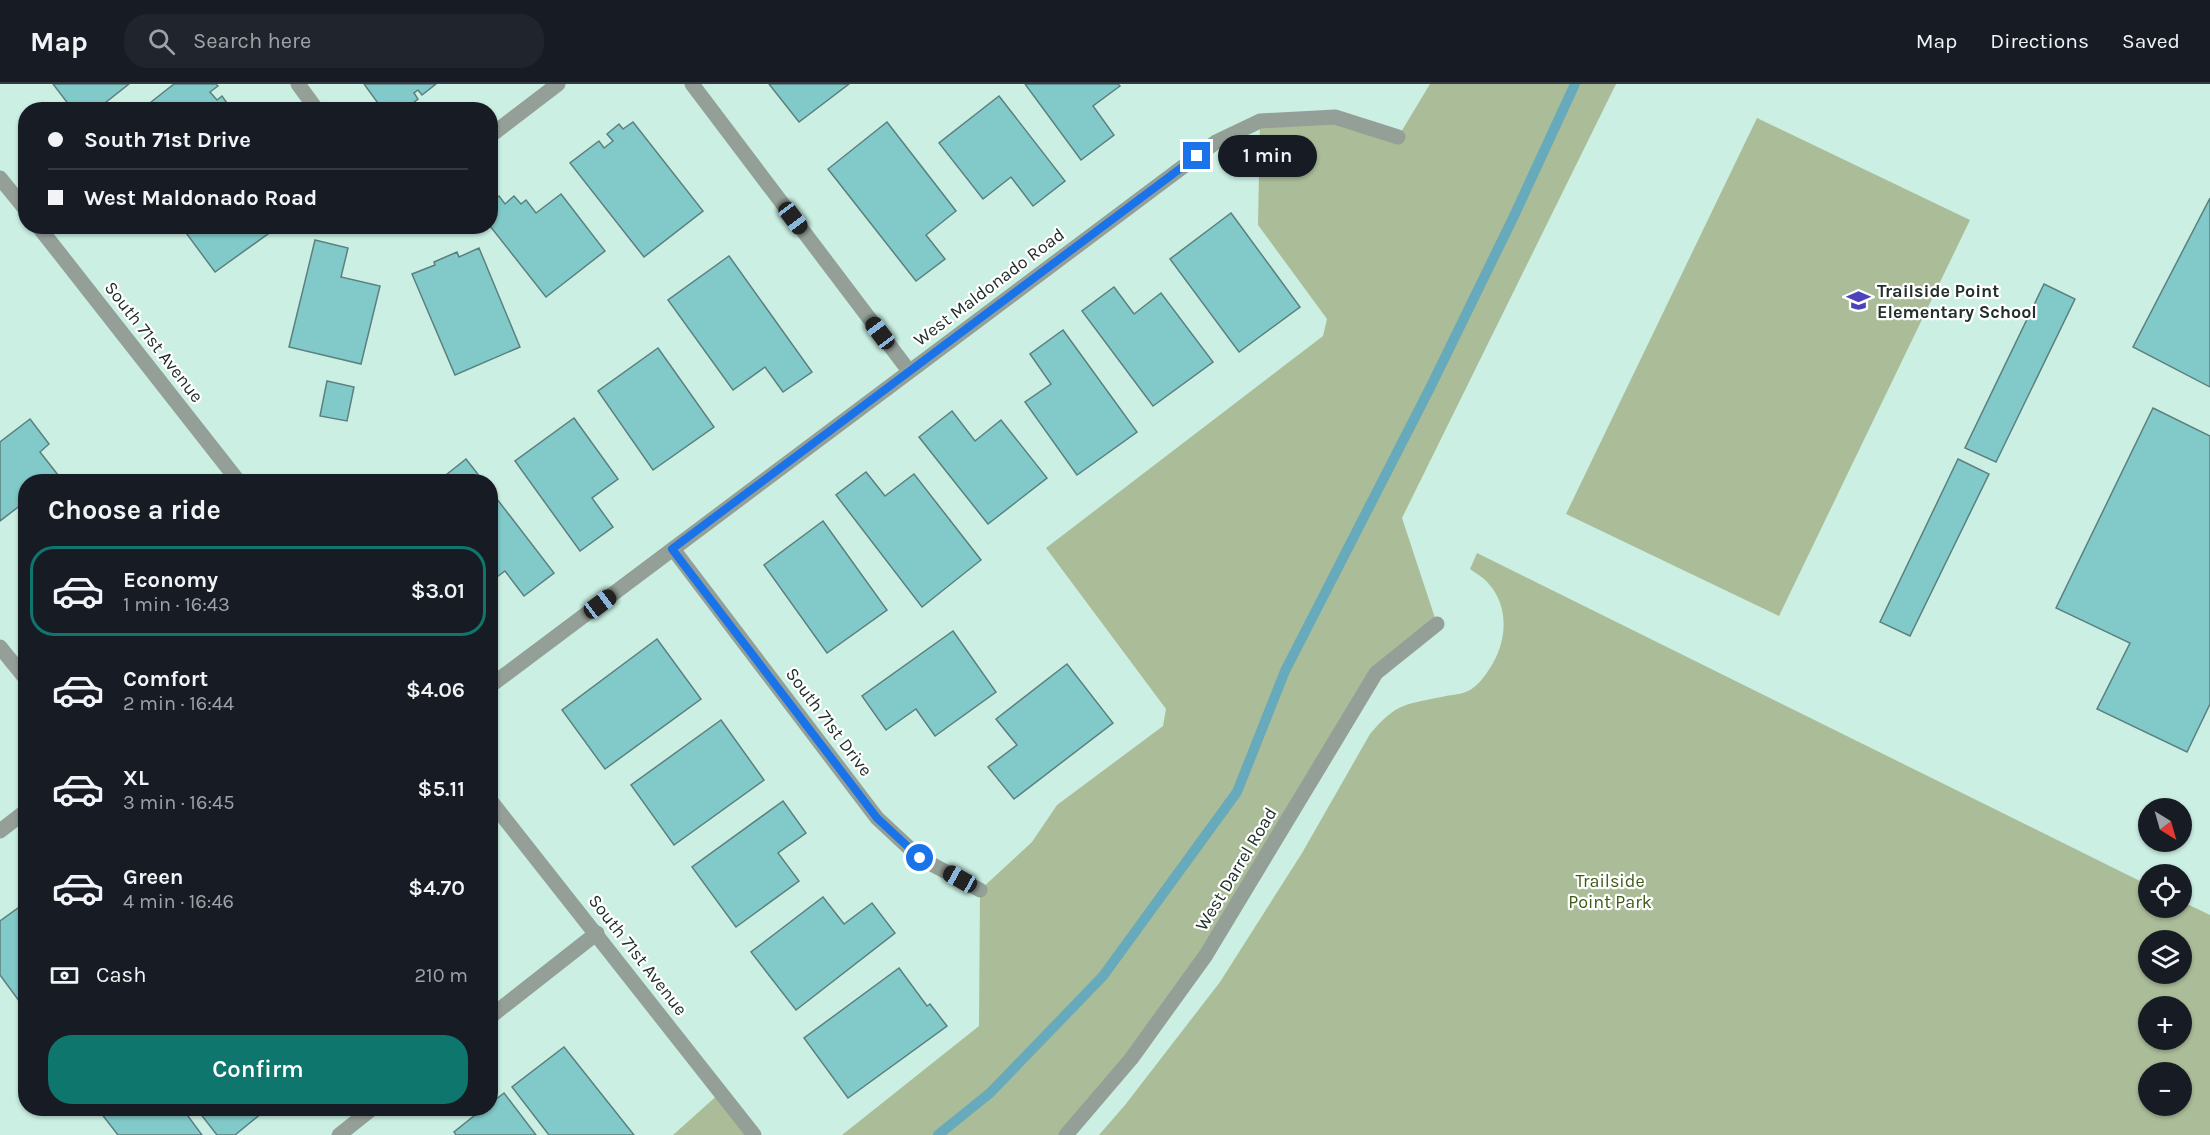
<!DOCTYPE html>
<meta charset="utf-8">
<style>
:root{--surface:#171b24;--page:#20242c;--text:#f1f3f6;--muted:#9ea1a6;--line:#363941;--accent:#0f766e}
body{margin:0;font-family:Karla,sans-serif;background:var(--page);color:var(--text);height:100vh;display:flex;flex-direction:column;font-size:22px;white-space:nowrap}
*{box-sizing:border-box;margin:0}
p{font-size:20px;color:var(--muted)}
.icon{flex:none;width:33px;height:33px;fill:none;stroke:currentColor;stroke-width:2;stroke-linecap:round;stroke-linejoin:round}
.map{position:relative;flex:1;overflow:hidden}
.panel{position:absolute;left:18px;top:390px;width:480px;height:642px;display:flex;flex-direction:column;background:var(--surface);border-radius:24px;box-shadow:0 2px 4px #0004}
.panel>*{flex:none}
.top-card{position:absolute;left:18px;top:18px;width:480px;height:132px;border-radius:24px;box-shadow:0 2px 4px #0004;display:grid;align-content:center;height:132px;padding:0 30px;background:var(--surface)}
.needle{width:39px;rotate:143deg}
.fabs{position:absolute;left:2138px;top:714px;display:grid;gap:12px}
.fabs a{display:grid;place-items:center;width:54px;height:54px;border-radius:50%;background:var(--surface);box-shadow:0 2px 4px #0004;font-size:30px}
.end{position:absolute;width:27px;height:27px;margin:-14px;border:8px solid #1a73e8;background:#fff;box-shadow:0 0 0 3px #fff}
.from{border-radius:50%}
.bubble{position:absolute;height:42px;border-radius:21px;background:var(--surface);box-shadow:0 2px 4px #0004;font-size:20px;font-weight:600;line-height:42px;text-align:center}
.car{position:absolute;width:18px;height:36px;margin:-18px -9px;border-radius:8px;box-shadow:0 0 4px 2px #0007;background:linear-gradient(#222 24%,#8ab4d8 0 40%,#222 0 76%,#8ab4d8 0 86%,#222 0)}
.top-card b{display:flex;align-items:center;gap:21px;height:57px;font-size:22px}
.top-card b+b{border-top:2px solid var(--line)}
.top-card i{width:15px;height:15px;background:var(--text)}
ul{padding:0;list-style:none}
li{display:flex;align-items:center;gap:18px;height:90px;margin:0 12px 9px;padding:0 18px;border:3px solid transparent;border-radius:24px}
li div{flex:1}
li b{display:block;font-size:22px}
li em{font-style:normal;font-weight:600}
li.on{border-color:var(--accent)}
li>.icon{width:54px;height:54px;stroke-width:1.5}
h2{padding:0 30px;font-size:27px;line-height:72px}
.pay{display:flex;align-items:center;gap:15px;height:66px;padding:0 30px;font-size:22px}
.pay p{margin-inline-start:auto}
.cta{display:flex;gap:12px;margin-top:auto;padding:12px 30px}
.cta a{flex:1;height:69px;border-radius:24px;background:var(--accent);color:#fff;font-size:24px;font-weight:600;line-height:69px;text-align:center}
header{display:flex;align-items:center;gap:36px;box-sizing:border-box;height:84px;padding:0 30px;background:var(--surface);border-bottom:2px solid var(--line)}
header strong{font-size:28px}
nav{display:flex;gap:33px;margin-inline-start:auto;font-size:21px}
.search{width:420px;height:54px;background:var(--page);display:flex;align-items:center;gap:15px;box-sizing:border-box;padding:0 21px;border-radius:24px;color:var(--muted);font-size:22px}
.map>svg:first-child{display:block}
.green{fill:#aabd98;fill-rule:evenodd}
.lines{fill:none;stroke-linecap:round;stroke-linejoin:round}
.stream{stroke:#67aabb;stroke-width:10}
.building{fill:#82cac9;stroke:#5b807f;stroke-width:1.5}
.minor{stroke:#94a097;stroke-width:15}
.tertiary{stroke:#94a097;stroke-width:15}
.route{stroke:#1a73e8;stroke-width:8}
.labels{text-anchor:middle;stroke-width:4.5;stroke-linejoin:round;paint-order:stroke}
.street-label{font-size:18px;fill:#22302c;stroke:#fff}
.poi-label{font-size:18px;font-weight:bold;fill:#22302c;stroke:#fff;text-anchor:start}
.park-label{font-size:18px;fill:#3d5b15;stroke:#fff}
</style>
<header>
<strong>Map</strong>
<div class="search"><svg class="icon" aria-label="search" viewBox="0 0 24 24"><circle cx="10" cy="10" r="6"/><path d="M15 15l6 6"/></svg>Search here</div>
<nav><a>Map</a><a>Directions</a><a>Saved</a></nav>
</header>
<div class="map">
<svg width="2210" height="1051" viewBox="0 0 2210 1051">
<rect width="100%" height="100%" fill="#cbf0e3"/>
<!-- green -->
<g class="green">
<polygon points="1430,0 1616,0 1402,434 1437,540 1375,589 1206,871 1066,1051 842,1051 979,942 980,806 1032,758 1057,721 1163,642 1166,625 1046,464 1323,252 1327,235 1258,141 1260,37 1335,33 1398,53"/>
<polygon points="1757,34 1970,136 1779,532 1566,430"/>
<path d="M1477,469L2148,801V824H2181V817L2210,831V1051H1099L1125,1021L1220,898L1302,769L1370,650C1398,617 1406,621 1446,612C1452,611 1462,610 1468,607C1477,603 1485,592 1490,584C1507,558 1510,523 1488,499C1483,493 1475,489 1470,485ZM2181,856V890H2148V856ZM2181,922V956H2148V922ZM2181,988V1022H2148V988Z"/>
<polygon points="721,1008 754,1051 673,1051"/>
</g>
<g class="lines">
<!-- stream -->
<polyline class="stream" points="938,1051 990,1009 1103,892 1237,708 1285,587 1430,304 1513,134 1575,0"/>
</g>
<!-- building -->
<g class="building">
<polygon points="53,0 129,0 96,26 73,26"/>
<polygon points="174,0 216,0 218,2 210,8 217,16 222,12 232,26 141,26"/>
<polygon points="364,0 436,0 422,11 418,6 414,9 418,15 404,26 383,26"/>
<polygon points="769,0 849,0 799,38"/>
<polygon points="1025,0 1118,0 1120,2 1093,22 1114,51 1081,76"/>
<polygon points="999,12 1065,97 1033,122 1011,93 983,115 939,59"/>
<polygon points="633,38 703,127 644,173 570,79 599,57 604,64 613,57 607,50 619,40 623,45"/>
<polygon points="887,38 956,127 926,151 945,175 916,197 828,85"/>
<polygon points="561,110 605,167 546,213 490,142 490,119 499,112 505,120 514,112 521,120 526,116 536,129"/>
<polygon points="2210,114 2210,303 2133,263"/>
<polygon points="1231,129 1300,223 1239,268 1170,175"/>
<polygon points="181,142 279,142 215,188"/>
<polygon points="315,156 348,164 341,193 380,202 361,280 289,263"/>
<polygon points="479,164 520,263 455,291 412,190 435,181 434,178 457,168 459,173"/>
<polygon points="729,172 812,288 783,308 765,283 733,306 668,216"/>
<polygon points="2044,200 2075,215 1996,378 1965,364"/>
<polygon points="1114,203 1134,230 1161,209 1213,278 1153,322 1082,227"/>
<polygon points="1063,246 1137,348 1077,391 1025,318 1051,300 1030,270"/>
<polygon points="658,264 714,343 653,386 598,307"/>
<polygon points="327,297 354,303 347,337 320,332"/>
<polygon points="2153,324 2210,352 2210,620 2187,668 2097,625 2130,559 2056,524"/>
<polygon points="952,327 975,357 1001,336 1047,394 988,440 919,353"/>
<polygon points="574,334 618,395 592,414 613,443 580,467 515,377"/>
<polygon points="30,335 49,360 40,368 58,391 50,398 26,398 26,417 0,437 0,358"/>
<polygon points="466,375 484,398 437,398"/>
<polygon points="1958,375 1989,390 1910,552 1880,538"/>
<polygon points="866,388 885,412 914,390 981,476 922,523 836,411"/>
<polygon points="490,406 554,489 524,512 505,487 490,498"/>
<polygon points="823,437 887,526 827,569 764,481"/>
<polygon points="953,547 996,608 935,652 916,625 886,646 862,612"/>
<polygon points="657,555 701,615 605,685 562,626"/>
<polygon points="1067,580 1113,639 1014,715 988,683 1017,661 996,635"/>
<polygon points="721,636 764,696 674,761 631,701"/>
<polygon points="783,717 806,749 778,769 799,797 736,843 692,783"/>
<polygon points="823,813 844,840 872,819 895,849 796,926 751,868"/>
<polygon points="25,819 26,918 22,921 0,891 0,837"/>
<polygon points="899,884 927,922 930,920 947,942 848,1014 804,954"/>
<polygon points="564,963 634,1051 549,1051 512,1003"/>
<polygon points="504,1009 536,1051 456,1051 454,1048 484,1024 490,1024 490,1020"/>
<polygon points="97,1024 182,1024 202,1051 118,1051"/>
<polygon points="196,1024 268,1024 235,1051 217,1051"/>
</g>
<g class="lines">
<!-- minor -->
<g class="minor">
<polyline points="298,0 317,26"/>
<polyline points="692,0 909,287"/>
<polyline points="490,52 558,0"/>
<polyline points="673,465 877,734 920,774 980,806"/>
<polyline points="0,563 26,595"/>
<polyline points="490,602 1216,58 1260,37 1335,33 1398,53"/>
<polyline points="0,747 26,727"/>
<polyline points="490,933 597,849"/>
<polyline points="339,1051 373,1024"/>
<polyline points="1066,1051 1131,975 1206,871 1376,589 1437,540"/>
</g>
<!-- tertiary -->
<g class="tertiary">
<polyline points="0,94 26,126"/>
<polyline points="38,142 239,398"/>
<polyline points="490,716 754,1051"/>
</g>
</g>
<g class="lines">
<!-- route -->
<polyline class="route" points="920,774 877,734 672,465 1197,72"/>
</g>
<!-- icons -->
<defs>
<symbol id="school-bare" viewBox="-9 -9 18 18"><path d="M0-5L7-2L0 1L-7-2ZM-4 1L0 2.5L4 1V4Q0 6-4 4Z" fill="#4a43ba" stroke="#fff" stroke-width="2.5" paint-order="stroke"/></symbol>
</defs>
<g fill-rule="evenodd">
<use href="#school-bare" x="1842" y="200" width="33" height="33"/>
</g>
<g class="labels">
<!-- street labels -->
<g class="street-label">
<text transform="translate(989 203) rotate(-37)" y="6">West Maldonado Road</text>
<text transform="translate(154 258) rotate(52)" y="6">South 71st Avenue</text>
<text transform="translate(829 638) rotate(53)" y="6">South 71st Drive</text>
<text transform="translate(1236 785) rotate(-59)" y="6">West Darrel Road</text>
<text transform="translate(638 871) rotate(52)" y="6">South 71st Avenue</text>
</g>
<!-- poi labels -->
<g class="poi-label">
<text x="1877" y="213">Trailside Point<tspan x="1877" dy="21">Elementary School</tspan></text>
</g>
<!-- park labels -->
<g class="park-label">
<text x="1610" y="803">Trailside<tspan x="1610" dy="21">Point Park</tspan></text>
</g>
</g>
</svg>
<div class="fabs">
<a><svg class="needle" viewBox="-14 -14 28 28"><path d="M0-13l5 13h-10z" fill="#e53935"/><path d="M0 13l5-13h-10z" fill="#9ea1a6"/></svg></a>
<a><svg class="icon" aria-label="locate" viewBox="0 0 24 24"><circle cx="12" cy="12" r="6"/><path d="M12 2v4M12 18v4M2 12h4M18 12h4"/></svg></a>
<a><svg class="icon" aria-label="layers" viewBox="0 0 24 24"><path d="M12 4l9 5-9 5-9-5zM3 14l9 5 9-5"/></svg></a>
<a>+</a>
<a>−</a>
</div>
<i class="end from" style="left:920px;top:774px"></i>
<i class="end" style="left:1197px;top:72px"></i>
<div class="bubble" style="left:1218px;top:51px;width:99px">1 min</div>
<i class="car" style="left:793px;top:134px;rotate:143deg"></i>
<i class="car" style="left:880px;top:249px;rotate:323deg"></i>
<i class="car" style="left:600px;top:520px;rotate:53deg"></i>
<i class="car" style="left:960px;top:795px;rotate:299deg"></i>
<div class="top-card">
<b><i class="from"></i>South 71st Drive</b>
<b><i></i>West Maldonado Road</b>
</div>
<section class="panel">
<h2>Choose a ride</h2>
<ul>
<li class="on"><svg class="icon" aria-label="car" viewBox="0 0 24 24"><path d="M5 17H2v-5l4-1 3-4h7l3 4 3 1v5h-3M9 17h6M6 11h13"/><circle cx="7" cy="17" r="2"/><circle cx="17" cy="17" r="2"/></svg><div><b>Economy</b><p>1 min · 16:43</p></div><em>$3.01</em></li>
<li><svg class="icon" aria-label="car" viewBox="0 0 24 24"><path d="M5 17H2v-5l4-1 3-4h7l3 4 3 1v5h-3M9 17h6M6 11h13"/><circle cx="7" cy="17" r="2"/><circle cx="17" cy="17" r="2"/></svg><div><b>Comfort</b><p>2 min · 16:44</p></div><em>$4.06</em></li>
<li><svg class="icon" aria-label="car" viewBox="0 0 24 24"><path d="M5 17H2v-5l4-1 3-4h7l3 4 3 1v5h-3M9 17h6M6 11h13"/><circle cx="7" cy="17" r="2"/><circle cx="17" cy="17" r="2"/></svg><div><b>XL</b><p>3 min · 16:45</p></div><em>$5.11</em></li>
<li><svg class="icon" aria-label="car" viewBox="0 0 24 24"><path d="M5 17H2v-5l4-1 3-4h7l3 4 3 1v5h-3M9 17h6M6 11h13"/><circle cx="7" cy="17" r="2"/><circle cx="17" cy="17" r="2"/></svg><div><b>Green</b><p>4 min · 16:46</p></div><em>$4.70</em></li>
</ul>
<div class="pay"><svg class="icon" aria-label="cash" viewBox="0 0 24 24"><path d="M3 7h18v10H3z"/><circle cx="12" cy="12" r="2"/></svg>Cash<p>210 m</p></div>
<div class="cta"><a>Confirm</a></div>
</section>
</div>
